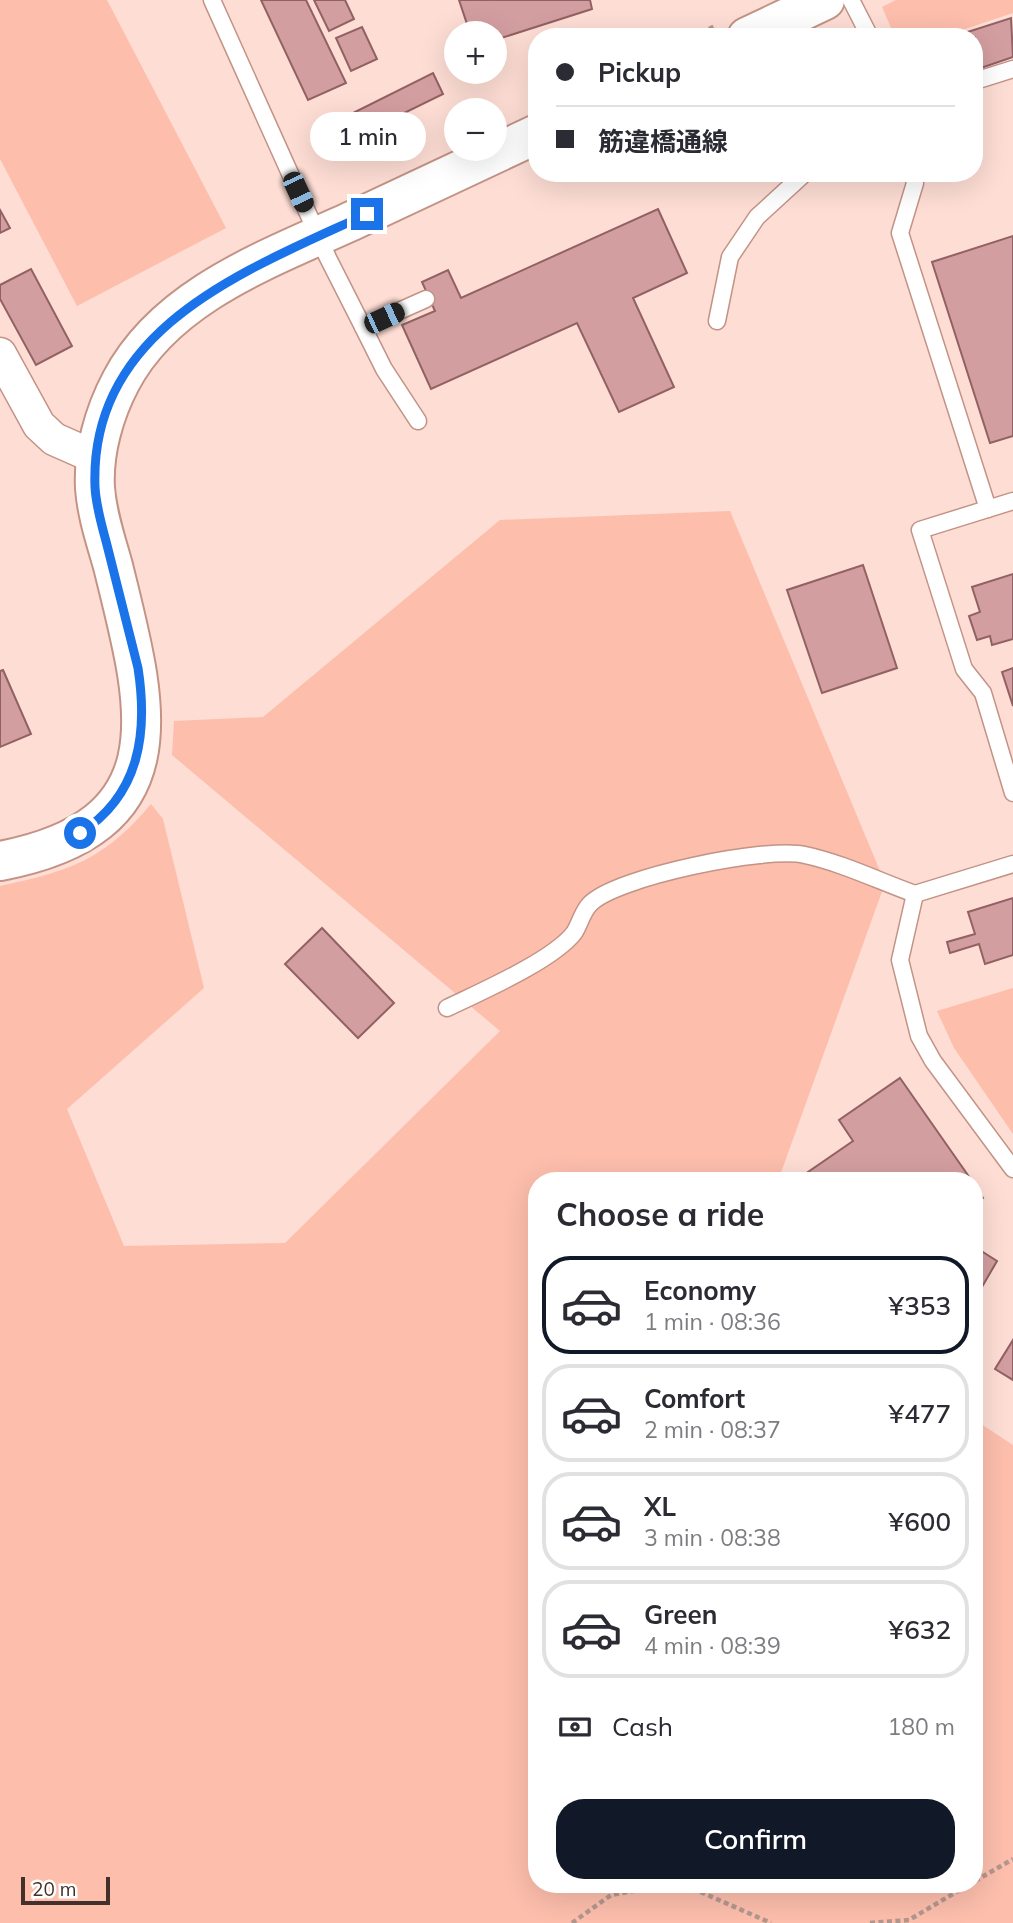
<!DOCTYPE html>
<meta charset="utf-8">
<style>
:root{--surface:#fff;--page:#f7f7f7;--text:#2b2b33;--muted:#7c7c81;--line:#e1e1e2;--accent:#111827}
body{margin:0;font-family:Mulish,"Noto Sans JP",sans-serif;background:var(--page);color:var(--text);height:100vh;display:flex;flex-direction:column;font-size:26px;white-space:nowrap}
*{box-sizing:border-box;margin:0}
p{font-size:23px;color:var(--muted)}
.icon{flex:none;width:38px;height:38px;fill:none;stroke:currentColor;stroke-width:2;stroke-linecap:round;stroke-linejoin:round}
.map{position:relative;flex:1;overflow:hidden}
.details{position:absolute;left:528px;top:1172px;width:455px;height:721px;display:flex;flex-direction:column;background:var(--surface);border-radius:28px;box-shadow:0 7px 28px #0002}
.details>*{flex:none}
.guide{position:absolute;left:528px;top:28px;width:455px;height:154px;border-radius:28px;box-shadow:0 7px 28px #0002;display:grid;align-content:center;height:154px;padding:0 28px;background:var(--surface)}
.fabs{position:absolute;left:444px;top:21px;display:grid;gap:14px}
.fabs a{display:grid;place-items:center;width:63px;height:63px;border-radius:50%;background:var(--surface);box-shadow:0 7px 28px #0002;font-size:35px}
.scale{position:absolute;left:21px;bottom:18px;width:89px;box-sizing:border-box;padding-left:7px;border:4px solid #44302a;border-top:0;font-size:19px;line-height:24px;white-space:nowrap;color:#44302a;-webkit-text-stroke:5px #fff;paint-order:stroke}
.end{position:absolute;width:32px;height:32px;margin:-16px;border:9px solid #1a73e8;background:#fff;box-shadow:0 0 0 4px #fff}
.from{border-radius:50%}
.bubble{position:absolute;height:49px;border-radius:24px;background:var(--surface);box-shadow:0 7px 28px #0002;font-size:23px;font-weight:600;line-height:49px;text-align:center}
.car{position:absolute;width:21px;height:42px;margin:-21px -10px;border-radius:9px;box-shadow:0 0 5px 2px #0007;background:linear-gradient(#222 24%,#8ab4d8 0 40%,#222 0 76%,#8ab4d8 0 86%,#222 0)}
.guide b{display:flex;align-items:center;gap:24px;height:66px;font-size:26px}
.guide b+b{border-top:2px solid var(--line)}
.guide i{width:18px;height:18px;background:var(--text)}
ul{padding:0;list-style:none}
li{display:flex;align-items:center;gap:21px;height:98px;margin:0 14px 10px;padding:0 14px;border:4px solid var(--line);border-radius:28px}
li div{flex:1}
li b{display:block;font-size:26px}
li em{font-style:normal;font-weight:600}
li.current{border-color:var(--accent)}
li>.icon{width:63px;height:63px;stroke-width:1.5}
h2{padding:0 28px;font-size:32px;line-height:84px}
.pay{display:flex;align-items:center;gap:18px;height:77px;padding:0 28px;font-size:26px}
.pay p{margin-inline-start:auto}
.button{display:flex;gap:14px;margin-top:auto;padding:14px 28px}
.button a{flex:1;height:80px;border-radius:28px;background:var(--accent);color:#fff;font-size:28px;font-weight:600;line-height:80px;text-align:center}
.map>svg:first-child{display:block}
.green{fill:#fdbeac}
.building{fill:#d39ea0;stroke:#916164;stroke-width:2}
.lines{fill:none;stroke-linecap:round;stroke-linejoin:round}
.service-casing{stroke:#c39385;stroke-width:19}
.minor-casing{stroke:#c39385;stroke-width:35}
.tertiary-casing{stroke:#c39385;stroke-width:42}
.path{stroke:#b2978f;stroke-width:4.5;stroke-dasharray:5 3.5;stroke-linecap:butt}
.service{stroke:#fff;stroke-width:16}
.minor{stroke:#fff;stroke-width:32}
.tertiary{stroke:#fff;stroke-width:38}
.route{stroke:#1a73e8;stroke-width:9}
</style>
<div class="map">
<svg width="1013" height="1923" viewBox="0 0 1013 1923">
<rect width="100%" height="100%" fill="#fdddd4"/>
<!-- green -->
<g class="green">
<polygon points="0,0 107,0 226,228 77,306 0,159"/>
<polygon points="896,0 1013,0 1013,13 941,37 895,37 882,7"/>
<path d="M730,511L885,883L778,1181H537V1885H975V1420L1013,1445V1923H0V886C70,871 104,860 151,804L163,819L204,988L67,1109L124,1246L285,1243L500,1031L172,755L174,721L263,717L500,520Z"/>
<polygon points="1013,988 1013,1134 954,1048 937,1011"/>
</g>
<!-- building -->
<g class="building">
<polygon points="261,0 306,0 346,83 308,100"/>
<polygon points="314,0 345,0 354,19 329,31"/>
<polygon points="459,0 590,0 592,9 495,40 495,33 470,33"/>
<polygon points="1011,18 1013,57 975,70 975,37 952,37"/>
<polygon points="362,27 377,59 351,71 336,38"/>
<polygon points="433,73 443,94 331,149 321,129"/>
<polygon points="658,209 687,273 633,298 674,387 619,412 577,323 431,389 402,325 435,311 422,282 448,270 461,298"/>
<polygon points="0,210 10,228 0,233"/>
<polygon points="1013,236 1013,436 990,443 932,262"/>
<polygon points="31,269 72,346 36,365 0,299 0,285"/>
<polygon points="863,565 897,668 822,693 787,590"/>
<polygon points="1013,574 1013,639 992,645 990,636 977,640 969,616 980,612 972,587"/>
<polygon points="1013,668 1013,706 1002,672"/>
<polygon points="3,670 31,734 0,747 0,671"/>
<polygon points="1013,898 1013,955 985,964 979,944 950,953 947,942 975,934 968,912"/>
<polygon points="322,928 394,1003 358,1038 285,964"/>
<polygon points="900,1078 972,1181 814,1181 808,1172 853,1141 839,1120"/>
<polygon points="975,1185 983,1198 975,1204"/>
<polygon points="975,1247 997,1261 975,1299"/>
<polygon points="1013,1340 1013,1380 995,1369"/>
</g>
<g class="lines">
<defs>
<g id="service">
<polyline points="212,0 328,258 363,327 426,299"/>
<polyline points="851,0 870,37"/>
<polyline points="975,81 1013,69"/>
<polyline points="912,173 915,183 900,233 988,509"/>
<polyline points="717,321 730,257 757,217 805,173"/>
<polyline points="363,327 384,369 418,421"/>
<polyline points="1013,501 920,530 964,669 983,693 1013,793"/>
<polyline points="1013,864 915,894 900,960 919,1036 933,1061 1013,1169"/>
<path d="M447,1008C480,992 552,961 574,933C580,924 582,912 590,904C615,877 768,846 805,855C842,863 879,881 915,894"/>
</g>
<polyline id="minor" points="0,354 39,425 54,439 97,458"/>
<g id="tertiary">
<polyline points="747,37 825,0"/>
<path d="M0,861C185,826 147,704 113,566C106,541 97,515 95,488C93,452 104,413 121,381C167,293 274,257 358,218C418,190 478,162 537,134"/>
</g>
</defs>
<!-- service casing -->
<use href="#service" class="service-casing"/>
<!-- minor casing -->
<use href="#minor" class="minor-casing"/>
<!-- tertiary casing -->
<use href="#tertiary" class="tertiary-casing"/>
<!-- path -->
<g class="path">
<polyline points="694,37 715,26"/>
<polyline points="975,1881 1013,1859"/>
<polyline points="685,1885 771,1923"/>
<polyline points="572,1923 611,1895 666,1885"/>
<polyline points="870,1923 909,1920 968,1885"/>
</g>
<!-- service -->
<use href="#service" class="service"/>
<!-- minor -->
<use href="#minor" class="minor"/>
<!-- tertiary -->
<use href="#tertiary" class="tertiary"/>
</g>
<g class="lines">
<!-- route -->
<path class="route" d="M80,833C140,795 148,733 138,668C128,628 118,589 108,549C103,529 96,508 95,487C89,327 247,270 367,214"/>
</g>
</svg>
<div class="fabs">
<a>+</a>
<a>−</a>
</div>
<div class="scale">20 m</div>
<i class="end from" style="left:80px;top:833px"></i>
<i class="end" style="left:367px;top:214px"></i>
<div class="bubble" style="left:310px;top:112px;width:116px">1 min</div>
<i class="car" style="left:298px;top:192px;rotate:155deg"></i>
<i class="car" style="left:384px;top:318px;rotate:65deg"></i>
<div class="guide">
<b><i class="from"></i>Pickup</b>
<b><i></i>筋違橋通線</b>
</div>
<section class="details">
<h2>Choose a ride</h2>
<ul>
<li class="current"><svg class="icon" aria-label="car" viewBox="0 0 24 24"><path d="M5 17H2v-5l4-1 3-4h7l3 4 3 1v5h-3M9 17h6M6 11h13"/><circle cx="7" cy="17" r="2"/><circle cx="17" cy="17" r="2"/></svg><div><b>Economy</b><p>1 min · 08:36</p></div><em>¥353</em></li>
<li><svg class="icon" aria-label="car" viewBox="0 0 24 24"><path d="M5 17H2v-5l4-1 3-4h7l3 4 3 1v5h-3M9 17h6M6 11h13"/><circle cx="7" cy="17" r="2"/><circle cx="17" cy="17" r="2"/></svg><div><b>Comfort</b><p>2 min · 08:37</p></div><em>¥477</em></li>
<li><svg class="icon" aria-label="car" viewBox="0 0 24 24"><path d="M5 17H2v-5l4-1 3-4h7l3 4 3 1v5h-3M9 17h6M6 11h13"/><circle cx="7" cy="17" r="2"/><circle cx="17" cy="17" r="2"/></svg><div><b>XL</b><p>3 min · 08:38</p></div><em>¥600</em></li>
<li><svg class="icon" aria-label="car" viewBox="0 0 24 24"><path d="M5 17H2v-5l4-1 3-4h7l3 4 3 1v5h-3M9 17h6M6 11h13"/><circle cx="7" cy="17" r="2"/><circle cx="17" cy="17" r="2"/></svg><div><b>Green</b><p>4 min · 08:39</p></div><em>¥632</em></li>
</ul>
<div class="pay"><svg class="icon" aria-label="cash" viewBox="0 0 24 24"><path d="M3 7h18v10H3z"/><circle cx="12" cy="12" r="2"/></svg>Cash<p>180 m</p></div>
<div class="button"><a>Confirm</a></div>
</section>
</div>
